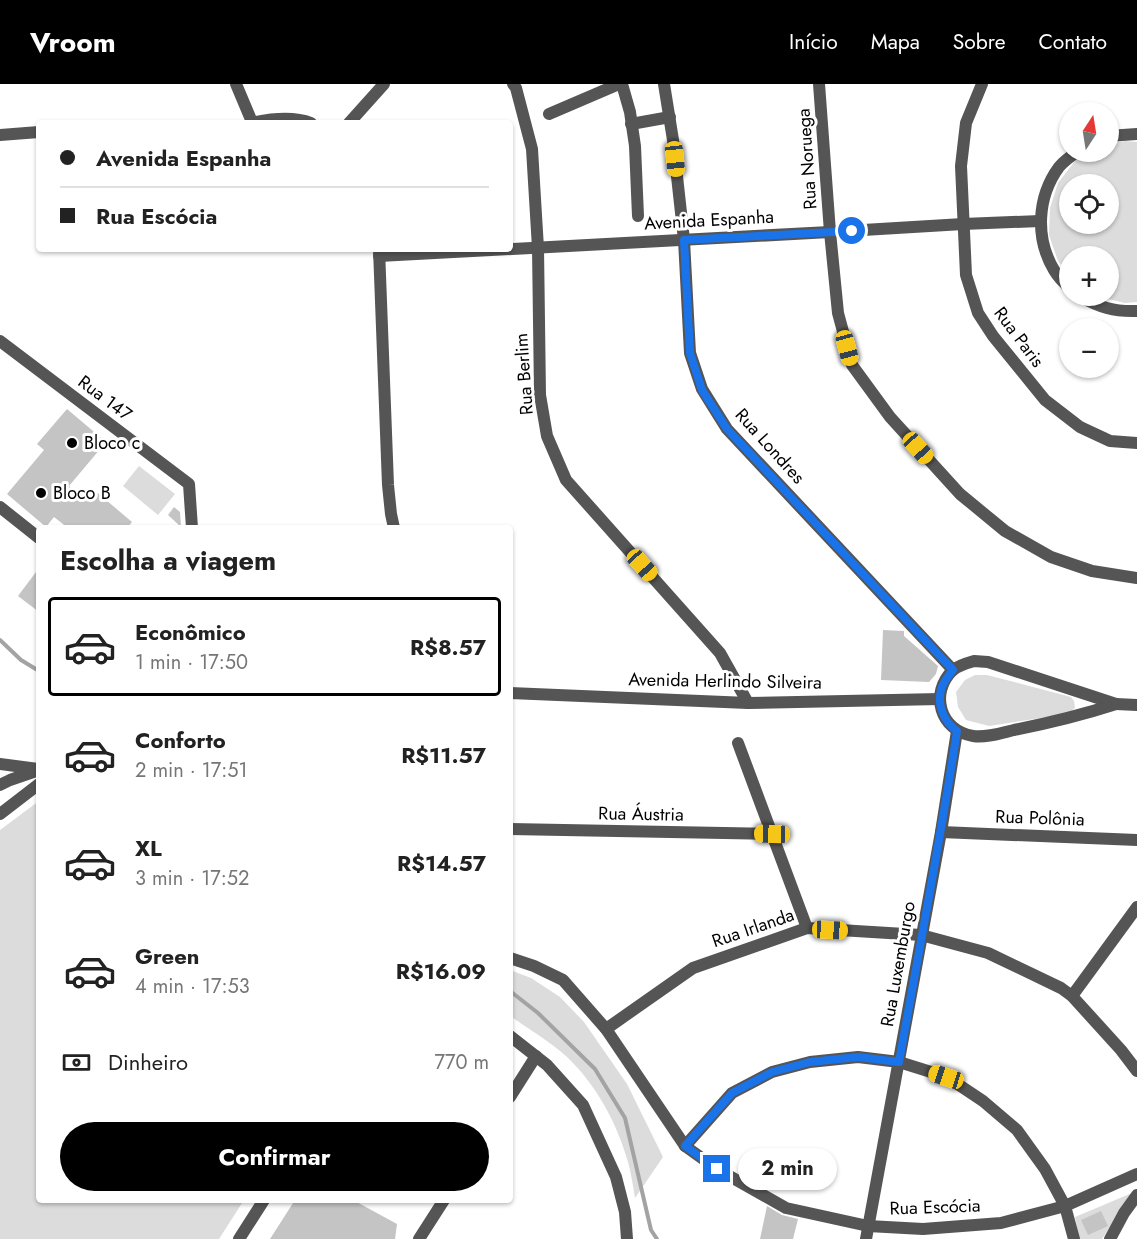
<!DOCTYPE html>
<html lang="pt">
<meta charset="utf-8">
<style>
:root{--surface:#fff;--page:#f2f2f2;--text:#222;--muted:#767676;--line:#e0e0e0;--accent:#000}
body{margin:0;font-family:Jost,sans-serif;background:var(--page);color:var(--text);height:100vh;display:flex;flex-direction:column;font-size:22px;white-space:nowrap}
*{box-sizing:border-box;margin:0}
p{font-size:20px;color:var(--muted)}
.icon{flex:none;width:33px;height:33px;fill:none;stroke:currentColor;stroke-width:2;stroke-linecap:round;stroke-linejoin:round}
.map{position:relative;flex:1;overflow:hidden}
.sheet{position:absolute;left:36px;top:441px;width:477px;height:678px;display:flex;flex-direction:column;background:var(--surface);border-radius:6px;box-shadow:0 2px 4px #0004}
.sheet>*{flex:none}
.hud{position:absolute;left:36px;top:36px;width:477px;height:132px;border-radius:6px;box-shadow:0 2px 4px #0004;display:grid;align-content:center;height:132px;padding:0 24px;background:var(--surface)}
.needle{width:39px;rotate:12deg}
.fabs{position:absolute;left:1059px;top:18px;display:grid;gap:12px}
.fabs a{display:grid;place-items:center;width:60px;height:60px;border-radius:50%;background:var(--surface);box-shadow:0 2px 4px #0004;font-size:30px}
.end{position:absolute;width:27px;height:27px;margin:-14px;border:8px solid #1a73e8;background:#fff;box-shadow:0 0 0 3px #fff}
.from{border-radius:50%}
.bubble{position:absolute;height:42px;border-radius:21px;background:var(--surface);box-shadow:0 2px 4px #0004;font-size:20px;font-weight:700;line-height:42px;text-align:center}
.car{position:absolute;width:18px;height:36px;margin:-18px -9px;border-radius:8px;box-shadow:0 0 4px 2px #0007;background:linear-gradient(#f5c518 24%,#345 0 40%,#f5c518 0 76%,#345 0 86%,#f5c518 0)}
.hud b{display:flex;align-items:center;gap:21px;height:57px;font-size:22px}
.hud b+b{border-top:2px solid var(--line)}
.hud i{width:15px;height:15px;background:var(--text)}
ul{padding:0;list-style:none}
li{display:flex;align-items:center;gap:18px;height:99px;margin:0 12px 9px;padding:0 12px;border:3px solid transparent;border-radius:6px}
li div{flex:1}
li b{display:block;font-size:22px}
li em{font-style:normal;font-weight:700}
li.active{border-color:var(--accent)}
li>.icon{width:54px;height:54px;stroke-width:1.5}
h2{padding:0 24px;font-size:27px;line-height:72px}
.pay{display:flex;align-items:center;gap:15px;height:66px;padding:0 24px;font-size:22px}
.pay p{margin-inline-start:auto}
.button{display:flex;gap:12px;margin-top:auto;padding:12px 24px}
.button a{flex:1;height:69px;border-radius:36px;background:var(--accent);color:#fff;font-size:24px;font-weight:700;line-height:69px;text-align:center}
header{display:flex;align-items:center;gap:36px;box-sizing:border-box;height:84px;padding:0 30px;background:var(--accent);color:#fff}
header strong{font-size:28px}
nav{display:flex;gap:33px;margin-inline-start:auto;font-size:21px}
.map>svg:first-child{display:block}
.green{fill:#dcdcdc;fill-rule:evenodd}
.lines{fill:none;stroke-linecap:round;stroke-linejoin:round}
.stream{stroke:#a3a3a3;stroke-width:4}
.building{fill:#c4c4c4}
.street{stroke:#555;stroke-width:12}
.route{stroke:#1a73e8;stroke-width:8}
.poi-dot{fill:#000;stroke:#fff;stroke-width:2}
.labels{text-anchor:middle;stroke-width:6;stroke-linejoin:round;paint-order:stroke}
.street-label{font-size:18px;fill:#000;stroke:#fff}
.poi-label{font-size:18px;fill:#000;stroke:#fff;text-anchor:start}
</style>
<header>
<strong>Vroom</strong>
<nav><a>Início</a><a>Mapa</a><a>Sobre</a><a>Contato</a></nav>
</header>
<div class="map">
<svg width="1137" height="1155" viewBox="0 0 1137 1155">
<rect width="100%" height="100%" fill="#fff"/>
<!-- green -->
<g class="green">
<path d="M1125,57L1137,58V218L1125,219L1096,212H1108V172H1070L1069,191L1058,177L1049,151L1050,124L1058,99L1075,77L1091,68H1108L1109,60ZM1070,100H1108V140H1070Z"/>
<polygon points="139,382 175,410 158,431 123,402"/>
<polygon points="975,591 987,591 1071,613 1074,617 1075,624 1067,630 989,642 966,636 958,623 956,608 965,596"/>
<polygon points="39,717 39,1116 244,1116 219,1155 0,1155 0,746"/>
<path d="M510,886L531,894L560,913L584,938L627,1000L663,1073L635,1114C633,1102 631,1089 628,1078C617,1039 596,1000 566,972C549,957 529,945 510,932Z"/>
<polygon points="1132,1109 1102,1155 1079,1155 1075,1133"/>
</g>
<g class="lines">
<!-- stream -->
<g class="stream">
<polyline points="0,556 21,576 39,587"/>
<polyline points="510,907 538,929 595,985 625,1034 651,1146 657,1155"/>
</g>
</g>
<!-- building -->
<g class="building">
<polygon points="67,325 106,358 69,402 85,415 93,405 132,438 127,444 68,444 54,433 46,443 7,410 44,366 37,360"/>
<polygon points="174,423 180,428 181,443 168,431"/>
<polygon points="39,484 39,528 18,512"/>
<polygon points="883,546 904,547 904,552 938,582 936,590 929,598 881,596"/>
<polygon points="295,1116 353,1116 397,1140 395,1155 270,1155"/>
<polygon points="767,1122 782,1131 798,1135 793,1155 760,1155"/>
<polygon points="1101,1127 1108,1142 1088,1151 1081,1136"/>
</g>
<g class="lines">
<!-- street -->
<g class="street">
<polyline points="236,0 252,38"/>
<polyline points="513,0 516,4 532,65 538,164 540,311 547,352 566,396 720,569 748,619"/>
<polyline points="622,0 630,28 635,62 638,132"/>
<polyline points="664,0 673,56 684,156 690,269 702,305 727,345 953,586"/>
<polyline points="819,0 830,148 838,229 852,281 890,333 960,410 1005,447 1051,473 1092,487 1137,494"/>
<polyline points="982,0 966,39 961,82 966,191 978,229 993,252 1045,316 1080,343 1110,357 1137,359"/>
<polyline points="549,30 619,0"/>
<path d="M251,39C269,35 293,32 311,39"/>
<polyline points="349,39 384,0"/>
<polyline points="631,40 670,33"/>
<polyline points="0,51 39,48"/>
<polyline points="1108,52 1137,50"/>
<polyline points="379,165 388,401 391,430 394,444"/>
<polyline points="379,172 830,148 963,140 1040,137"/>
<path d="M1070,204C1064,199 1058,193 1054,186C1035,154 1037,113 1059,83C1064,77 1071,72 1077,68"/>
<path d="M1079,212C1099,223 1114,228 1137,227"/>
<polyline points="0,257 189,400 192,444"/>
<polyline points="0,423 39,454"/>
<path d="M974,577L988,578L1116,620C1082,631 1049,639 1014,646C1001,649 986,654 973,652C940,647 929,609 953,586C959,581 967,579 974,577Z"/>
<polyline points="510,609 748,619 940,615"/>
<polyline points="1116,620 1137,621"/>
<polyline points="738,659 807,844"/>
<polyline points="0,680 38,685"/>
<polyline points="0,701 10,696 39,686"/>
<polyline points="0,730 39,700"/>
<polyline points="510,745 772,750"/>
<polyline points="941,748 1137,756"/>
<polyline points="510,874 534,882 563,896 606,945 685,1062 717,1085 786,1124 868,1142 923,1145 1001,1139 1065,1122 1137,1090"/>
<polyline points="1072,912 1137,823"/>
<polyline points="606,945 693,884 807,844 921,851 988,869 1061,904 1072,912 1121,966 1137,987"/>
<polyline points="510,952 547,981 583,1021 616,1093 625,1128 627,1155"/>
<polyline points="510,1013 536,972"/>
<polyline points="685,1062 732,1009 772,988 810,978 858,973 899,978 947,993 983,1017 1017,1046 1045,1085 1065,1122 1074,1155"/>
<polyline points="239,1155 264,1116"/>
<polyline points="419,1155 444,1116"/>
<polyline points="866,1155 941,748 957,647"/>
<polyline points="1110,1155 1124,1129 1137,1111"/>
</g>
</g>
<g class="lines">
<!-- route -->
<path class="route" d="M717,1085L685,1062L732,1009L772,988L810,978L858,973L899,978C919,867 940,758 957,647C943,637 936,619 942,603C944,597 949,591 953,586L727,345L702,306L690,269L684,156L852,147"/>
</g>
<!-- markers -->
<g class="poi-dot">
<circle cx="72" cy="359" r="6"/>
<circle cx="41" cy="409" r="6"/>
</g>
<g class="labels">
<!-- street labels -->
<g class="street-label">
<text transform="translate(807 75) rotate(-94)" y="6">Rua Noruega</text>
<text transform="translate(709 136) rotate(-3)" y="6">Avenida Espanha</text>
<text transform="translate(1019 253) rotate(53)" y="6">Rua Paris</text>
<text transform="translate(524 290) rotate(-94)" y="6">Rua Berlim</text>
<text transform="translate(105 314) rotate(37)" y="6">Rua 147</text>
<text transform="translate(770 362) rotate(48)" y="6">Rua Londres</text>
<text transform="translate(725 597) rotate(1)" y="6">Avenida Herlindo Silveira</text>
<text transform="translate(641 730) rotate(1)" y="6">Rua Áustria</text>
<text transform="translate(1040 734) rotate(2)" y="6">Rua Polônia</text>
<text transform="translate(753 844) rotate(-19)" y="6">Rua Irlanda</text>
<text transform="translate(898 880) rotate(-80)" y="6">Rua Luxemburgo</text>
<text transform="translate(935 1123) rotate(-2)" y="6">Rua Escócia</text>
</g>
<!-- poi labels -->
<g class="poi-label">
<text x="84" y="365">Bloco c</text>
<text x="53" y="415">Bloco B</text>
</g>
</g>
</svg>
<div class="fabs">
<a><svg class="needle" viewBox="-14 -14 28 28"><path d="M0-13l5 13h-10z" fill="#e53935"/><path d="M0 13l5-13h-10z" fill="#767676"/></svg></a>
<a><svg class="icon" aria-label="locate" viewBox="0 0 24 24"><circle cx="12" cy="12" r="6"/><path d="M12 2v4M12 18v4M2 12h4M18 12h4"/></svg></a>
<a>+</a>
<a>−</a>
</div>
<i class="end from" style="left:852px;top:147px"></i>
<i class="end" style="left:717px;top:1085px"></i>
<div class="bubble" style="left:738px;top:1064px;width:99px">2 min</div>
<i class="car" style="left:675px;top:75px;rotate:174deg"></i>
<i class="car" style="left:847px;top:264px;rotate:165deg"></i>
<i class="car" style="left:918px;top:364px;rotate:138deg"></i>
<i class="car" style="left:642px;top:481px;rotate:138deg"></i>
<i class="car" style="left:772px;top:750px;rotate:271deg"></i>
<i class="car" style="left:830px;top:846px;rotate:93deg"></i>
<i class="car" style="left:946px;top:993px;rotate:288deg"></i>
<div class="hud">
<b><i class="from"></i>Avenida Espanha</b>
<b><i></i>Rua Escócia</b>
</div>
<section class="sheet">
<h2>Escolha a viagem</h2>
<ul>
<li class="active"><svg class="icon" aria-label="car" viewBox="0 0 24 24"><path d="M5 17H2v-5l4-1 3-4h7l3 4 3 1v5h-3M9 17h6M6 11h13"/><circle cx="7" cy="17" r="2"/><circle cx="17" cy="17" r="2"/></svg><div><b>Econômico</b><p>1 min · 17:50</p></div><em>R$8.57</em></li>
<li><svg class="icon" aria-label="car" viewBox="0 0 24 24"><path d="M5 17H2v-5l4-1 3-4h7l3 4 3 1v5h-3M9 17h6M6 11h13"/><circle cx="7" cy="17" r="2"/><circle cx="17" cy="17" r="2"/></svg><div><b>Conforto</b><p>2 min · 17:51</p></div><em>R$11.57</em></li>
<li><svg class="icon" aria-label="car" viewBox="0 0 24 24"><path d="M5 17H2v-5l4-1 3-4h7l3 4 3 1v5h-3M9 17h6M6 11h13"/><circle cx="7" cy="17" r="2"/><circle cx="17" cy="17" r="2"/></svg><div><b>XL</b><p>3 min · 17:52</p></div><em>R$14.57</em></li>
<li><svg class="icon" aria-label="car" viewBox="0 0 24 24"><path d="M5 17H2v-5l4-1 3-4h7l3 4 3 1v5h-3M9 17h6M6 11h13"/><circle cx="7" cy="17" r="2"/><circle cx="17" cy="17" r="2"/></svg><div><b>Green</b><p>4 min · 17:53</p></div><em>R$16.09</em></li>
</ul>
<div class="pay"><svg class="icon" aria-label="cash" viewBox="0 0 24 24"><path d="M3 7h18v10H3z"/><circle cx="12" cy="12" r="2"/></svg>Dinheiro<p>770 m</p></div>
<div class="button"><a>Confirmar</a></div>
</section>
</div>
